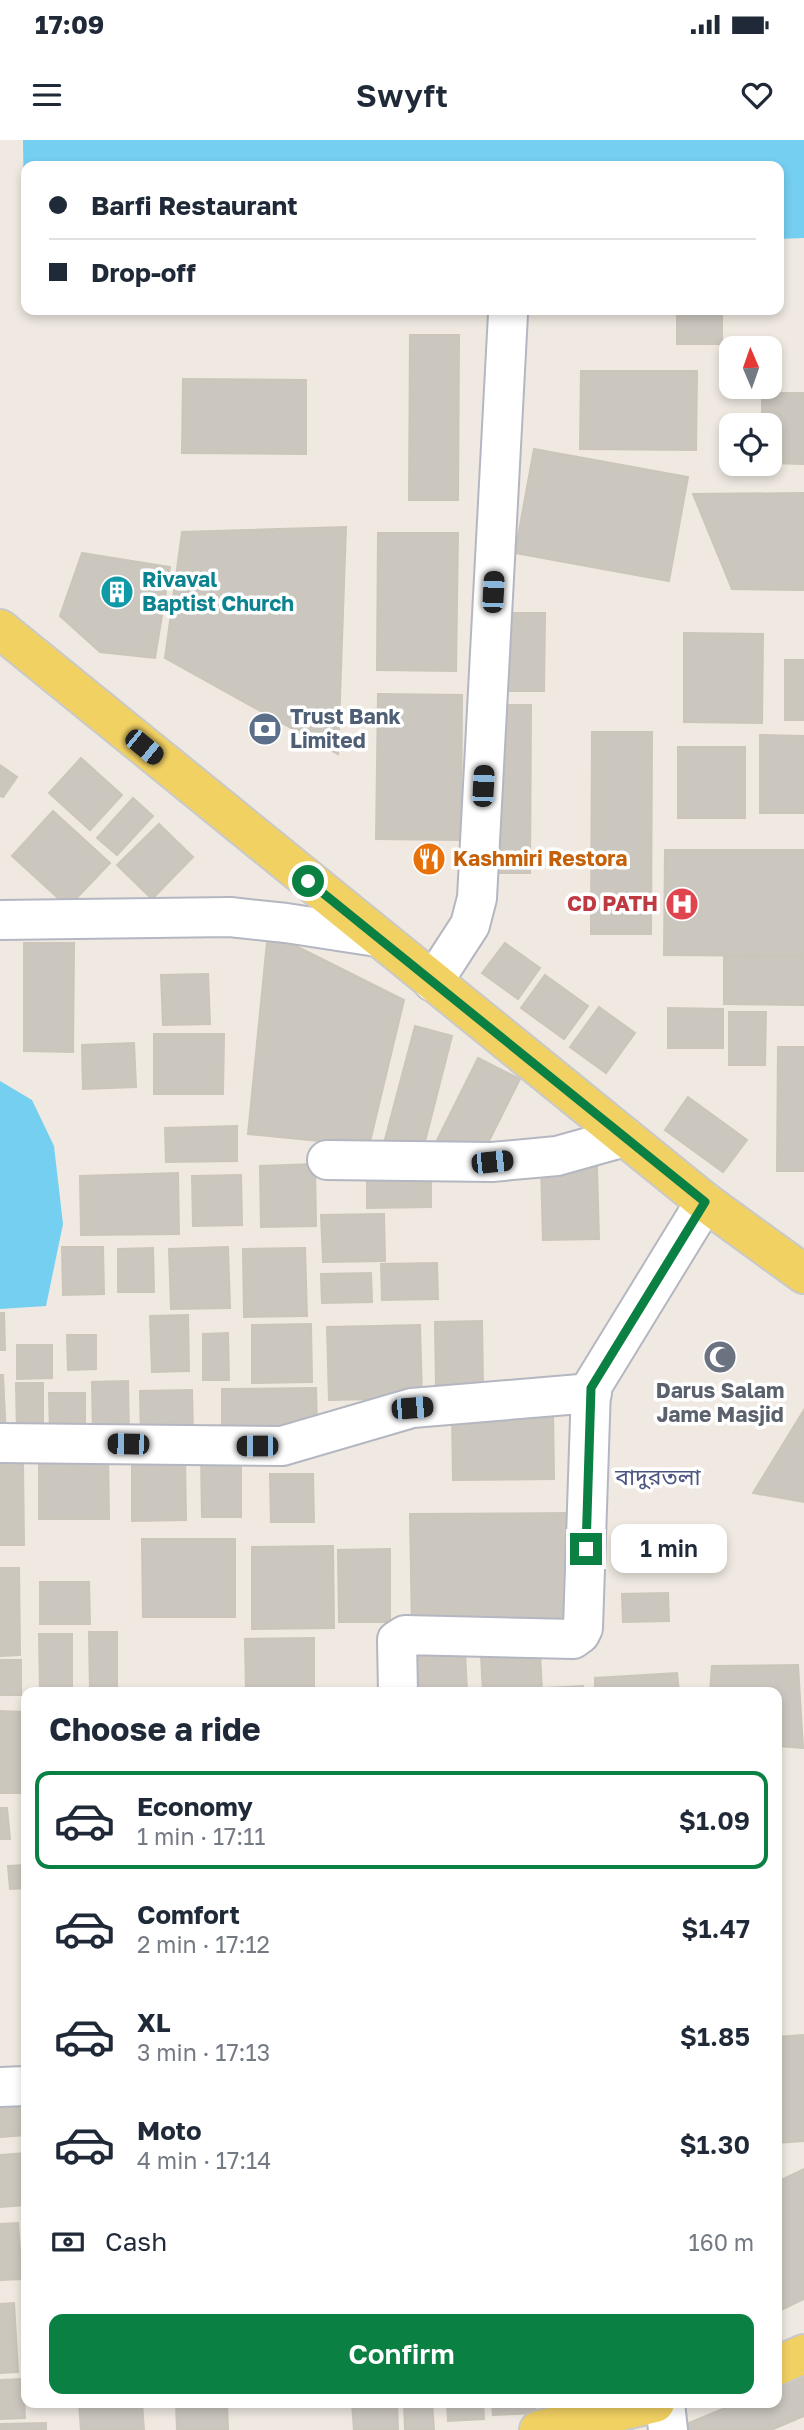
<!DOCTYPE html>
<meta charset="utf-8">
<style>
:root{--surface:#fff;--page:#f2f2f3;--text:#1f2937;--muted:#747a83;--line:#e0e1e3;--accent:#0b8043}
body{margin:0;font-family:"Golos Text","Noto Sans Bengali",sans-serif;background:var(--page);color:var(--text);height:100vh;display:flex;flex-direction:column;font-size:26px;white-space:nowrap}
*{box-sizing:border-box;margin:0}
p{font-size:23px;color:var(--muted)}
.icon{flex:none;width:38px;height:38px;fill:none;stroke:currentColor;stroke-width:2;stroke-linecap:round;stroke-linejoin:round}
.map{position:relative;flex:1;overflow:hidden}
.drawer{position:absolute;left:21px;top:1547px;width:761px;height:721px;display:flex;flex-direction:column;background:var(--surface);border-radius:14px;box-shadow:0 4px 10px #0003}
.drawer>*{flex:none}
.banner{position:absolute;left:21px;top:21px;width:763px;height:154px;border-radius:14px;box-shadow:0 4px 10px #0003;display:grid;align-content:center;height:154px;padding:0 28px;background:var(--surface)}
.needle{width:46px;rotate:358deg}
.controls{position:absolute;left:719px;top:196px;display:grid;gap:14px}
.controls a{display:grid;place-items:center;width:63px;height:63px;border-radius:14px;background:var(--surface);box-shadow:0 4px 10px #0003;font-size:35px}
.end{position:absolute;width:32px;height:32px;margin:-16px;border:9px solid #0b8043;background:#fff;box-shadow:0 0 0 4px #fff}
.from{border-radius:50%}
.bubble{position:absolute;height:49px;border-radius:14px;background:var(--surface);box-shadow:0 4px 10px #0003;font-size:23px;font-weight:600;line-height:49px;text-align:center}
.car{position:absolute;width:21px;height:42px;margin:-21px -10px;border-radius:9px;box-shadow:0 0 5px 2px #0007;background:linear-gradient(#222 24%,#8ab4d8 0 40%,#222 0 76%,#8ab4d8 0 86%,#222 0)}
.banner b{display:flex;align-items:center;gap:24px;height:66px;font-size:26px}
.banner b+b{border-top:2px solid var(--line)}
.banner i{width:18px;height:18px;background:var(--text)}
ul{padding:0;list-style:none}
li{display:flex;align-items:center;gap:21px;height:98px;margin:0 14px 10px;padding:0 14px;border:4px solid transparent;border-radius:14px}
li div{flex:1}
li b{display:block;font-size:26px}
li em{font-style:normal;font-weight:600}
li.current{border-color:var(--accent)}
li>.icon{width:63px;height:63px;stroke-width:1.5}
h2{padding:0 28px;font-size:32px;line-height:84px}
.pay{display:flex;align-items:center;gap:18px;height:77px;padding:0 28px;font-size:26px}
.pay p{margin-inline-start:auto}
.button{display:flex;gap:14px;margin-top:auto;padding:14px 28px}
.button a{flex:1;height:80px;border-radius:14px;background:var(--accent);color:#fff;font-size:28px;font-weight:600;line-height:80px;text-align:center}
.status{display:flex;justify-content:space-between;align-items:center;height:49px;padding:0 35px;background:var(--surface);direction:ltr}
.status svg{height:19px;fill:currentColor}
header{display:flex;justify-content:space-between;align-items:center;height:91px;padding:0 28px;background:var(--surface);font-size:32px;font-weight:600}
.map>svg:first-child{display:block}
.water{fill:#75cff0}
.building{fill:#cbc7bf;stroke:#cbc5ba;stroke-width:2}
.lines{fill:none;stroke-linecap:round;stroke-linejoin:round}
.minor-casing{stroke:#b4b7c1;stroke-width:42}
.major-casing{stroke:#c9c9c9;stroke-width:42}
.minor{stroke:#fff;stroke-width:38}
.major{stroke:#f2d163;stroke-width:38}
.route{stroke:#0b8043;stroke-width:9}
.labels{text-anchor:middle;stroke-width:7;stroke-linejoin:round;paint-order:stroke}
.culture-label{font-size:21px;font-weight:bold;fill:#0d838f;stroke:#fff;text-anchor:start}
.service-label{font-size:21px;font-weight:bold;fill:#4e5e75;stroke:#fff;text-anchor:start}
.food-label{font-size:21px;font-weight:bold;fill:#c56008;stroke:#fff;text-anchor:start}
.health-label{font-size:21px;font-weight:bold;fill:#be3a42;stroke:#fff;text-anchor:end}
.worship-label{font-size:21px;font-weight:bold;fill:#5b616d;stroke:#fff}
.neighbourhood-label{font-size:23px;fill:#4d5680;stroke:#fff}
</style>
<div class="status"><b>17:09</b><svg viewBox="0 0 49 12"><path d="M0 12V9h3v3zM5 12V6h3v6zM10 12V3h3v9zM15 12V0h3v12zM26 1h20v11H26zM47 4h2v5h-2z"/></svg></div>
<header><svg class="icon" aria-label="menu" viewBox="0 0 24 24"><path d="M4 6h16M4 12h16M4 18h16"/></svg>Swyft<svg class="icon" aria-label="heart" viewBox="0 0 24 24"><path d="M12 20l-8-8c-3-5 5-10 8-4 3-6 11-1 8 4z"/></svg></header>
<div class="map">
<svg width="804" height="2290" viewBox="0 0 804 2290">
<rect width="100%" height="100%" fill="#efe9e1"/>
<!-- water -->
<g class="water">
<polygon points="23,0 804,0 804,98 779,99 779,26 26,26 25,132"/>
<polygon points="0,941 32,960 54,1006 63,1084 46,1166 0,1169"/>
</g>
<!-- building -->
<g class="building">
<rect x="677" y="170" width="45" height="34"/>
<polygon points="410,195 459,195 458,360 409,360"/>
<polygon points="581,231 697,231 696,310 580,309"/>
<polygon points="183,239 306,240 306,314 182,313"/>
<polygon points="762,253 804,253 804,324 770,323 770,285 762,285"/>
<polygon points="534,309 688,337 669,441 515,413"/>
<polygon points="804,353 804,450 732,449 693,354"/>
<polygon points="346,387 338,614 165,518 182,392"/>
<polygon points="378,393 458,393 456,531 377,530"/>
<polygon points="82,413 170,427 155,518 100,512 60,476"/>
<polygon points="501,473 545,473 544,551 500,551"/>
<polygon points="684,493 763,494 762,583 684,582"/>
<rect x="785" y="520" width="19" height="60"/>
<polygon points="378,554 462,555 461,700 376,699"/>
<polygon points="494,565 531,565 530,733 493,733"/>
<polygon points="592,592 652,592 651,794 591,794"/>
<polygon points="760,595 804,596 804,673 760,673"/>
<rect x="678" y="607" width="67" height="71"/>
<polygon points="81,618 122,655 90,690 49,653"/>
<polygon points="0,625 17,637 3,657 0,656"/>
<polygon points="133,658 153,676 117,715 97,698"/>
<polygon points="53,671 110,723 68,767 12,716"/>
<polygon points="159,684 193,717 152,759 117,725"/>
<polygon points="665,710 804,710 804,816 664,815"/>
<polygon points="268,792 404,860 369,1006 248,994"/>
<polygon points="24,803 74,803 73,912 24,911"/>
<polygon points="505,803 540,828 518,859 482,833"/>
<polygon points="724,816 804,817 804,865 724,864"/>
<polygon points="208,834 210,884 163,885 161,835"/>
<polygon points="545,835 588,866 564,899 521,868"/>
<polygon points="599,867 635,893 606,933 570,907"/>
<polygon points="668,868 723,869 723,908 668,908"/>
<polygon points="729,872 766,872 765,925 729,925"/>
<polygon points="415,886 452,896 421,1017 383,1007"/>
<polygon points="154,894 224,894 223,954 154,954"/>
<polygon points="134,903 136,947 83,949 82,905"/>
<polygon points="778,907 804,907 804,1031 777,1031"/>
<polygon points="478,918 520,939 479,1021 437,1000"/>
<polygon points="688,957 747,1000 723,1032 665,990"/>
<polygon points="237,986 237,1021 166,1022 165,988"/>
<polygon points="315,1024 316,1086 261,1087 260,1026"/>
<polygon points="597,1026 599,1099 543,1100 541,1028"/>
<polygon points="178,1033 179,1094 81,1095 80,1036"/>
<polygon points="431,1034 431,1067 367,1068 367,1035"/>
<polygon points="241,1035 242,1085 193,1086 192,1036"/>
<polygon points="384,1074 385,1121 323,1122 321,1075"/>
<polygon points="62,1107 103,1107 104,1154 63,1155"/>
<polygon points="228,1107 230,1168 171,1169 169,1109"/>
<polygon points="153,1108 154,1152 118,1152 118,1109"/>
<polygon points="305,1108 307,1176 244,1177 243,1109"/>
<polygon points="437,1123 438,1159 382,1160 381,1124"/>
<polygon points="371,1133 372,1162 322,1163 321,1134"/>
<polygon points="0,1173 4,1173 5,1210 0,1210"/>
<polygon points="188,1175 189,1231 152,1232 150,1176"/>
<polygon points="482,1181 483,1247 436,1248 435,1182"/>
<polygon points="311,1184 312,1242 252,1243 252,1185"/>
<polygon points="420,1185 422,1258 329,1260 327,1187"/>
<polygon points="228,1193 229,1240 203,1240 203,1194"/>
<polygon points="67,1195 96,1195 96,1229 68,1230"/>
<polygon points="17,1205 52,1205 52,1238 17,1239"/>
<polygon points="0,1235 3,1235 6,1296 0,1296"/>
<polygon points="128,1241 129,1294 93,1295 92,1242"/>
<polygon points="16,1243 43,1243 43,1294 17,1294"/>
<polygon points="316,1248 317,1285 222,1287 222,1249"/>
<polygon points="192,1250 193,1296 141,1297 140,1251"/>
<polygon points="49,1253 85,1253 85,1295 50,1295"/>
<polygon points="553,1270 554,1339 453,1340 452,1271"/>
<polygon points="804,1270 804,1362 753,1353"/>
<polygon points="108,1311 109,1379 39,1379 39,1312"/>
<polygon points="132,1315 185,1315 186,1380 132,1381"/>
<polygon points="201,1315 241,1315 241,1377 202,1377"/>
<polygon points="0,1323 23,1323 24,1405 0,1405"/>
<polygon points="270,1334 313,1334 314,1382 271,1382"/>
<polygon points="572,1373 573,1491 412,1492 410,1374"/>
<polygon points="142,1399 235,1399 235,1477 143,1477"/>
<polygon points="333,1406 334,1488 252,1489 252,1407"/>
<polygon points="390,1409 390,1482 339,1482 338,1410"/>
<polygon points="0,1428 19,1428 20,1515 0,1516"/>
<polygon points="40,1442 89,1442 90,1484 40,1484"/>
<polygon points="668,1453 669,1481 623,1482 622,1454"/>
<polygon points="89,1492 117,1492 117,1552 90,1552"/>
<polygon points="39,1494 72,1494 72,1552 40,1552"/>
<polygon points="314,1498 314,1552 246,1552 245,1499"/>
<polygon points="465,1511 467,1552 410,1552 408,1515"/>
<polygon points="540,1512 542,1552 483,1552 481,1516"/>
<rect x="0" y="1520" width="21" height="35"/>
<polygon points="798,1525 803,1608 777,1606 777,1552 710,1552 712,1526"/>
<polygon points="677,1533 679,1552 595,1552 595,1538"/>
<polygon points="583,1546 584,1552 545,1552 545,1548"/>
<polygon points="0,1571 26,1572 26,1653 0,1653"/>
<polygon points="0,1668 7,1668 10,1699 0,1699"/>
<polygon points="26,1677 26,1711 23,1711 22,1678"/>
<polygon points="26,1725 26,1748 10,1749 8,1726"/>
<polygon points="804,1895 804,2001 777,2003 777,1897"/>
<polygon points="26,1966 26,1995 0,1997 0,1968"/>
<polygon points="26,2013 26,2065 0,2067 0,2015"/>
<polygon points="804,2029 804,2159 777,2172 777,2042"/>
<polygon points="18,2083 22,2139 0,2140 0,2084"/>
<polygon points="14,2163 18,2232 0,2233 0,2164"/>
<polygon points="804,2234 804,2276 771,2290 677,2290 677,2288 737,2263 777,2263 777,2246"/>
<polygon points="23,2239 25,2278 0,2279 0,2240"/>
<polygon points="79,2263 142,2263 144,2290 81,2290"/>
<polygon points="176,2263 227,2263 228,2290 177,2290"/>
<polygon points="352,2263 397,2263 398,2290 354,2290"/>
<polygon points="404,2263 432,2263 434,2290 405,2290"/>
<polygon points="447,2263 483,2263 484,2279 448,2281"/>
<polygon points="492,2263 535,2263 536,2273 493,2275"/>
<polygon points="46,2283 46,2290 0,2290 0,2284"/>
</g>
<g class="lines">
<defs>
<g id="minor">
<polyline points="0,780 230,777 286,783 377,797"/>
<polyline points="433,842 470,785 477,758 508,174"/>
<polyline points="327,1020 492,1022 557,1016 625,997"/>
<polyline points="0,1303 282,1306 412,1268 592,1253"/>
<polyline points="398,1552 397,1500 405,1495 573,1499 580,1494 583,1488 591,1248 705,1062"/>
<polyline points="0,1947 26,1946"/>
<polyline points="665,2263 668,2290"/>
</g>
<g id="major">
<polyline points="0,489 705,1062 804,1134"/>
<polyline points="777,2226 804,2214"/>
<polyline points="539,2290 655,2263"/>
</g>
</defs>
<!-- minor casing -->
<use href="#minor" class="minor-casing"/>
<!-- major casing -->
<use href="#major" class="major-casing"/>
<!-- minor -->
<use href="#minor" class="minor"/>
<!-- major -->
<use href="#major" class="major"/>
</g>
<g class="lines">
<!-- route -->
<polyline class="route" points="308,741 705,1062 591,1248 586,1409"/>
</g>
<!-- icons -->
<defs>
<symbol id="building-disc" viewBox="-11 -11 22 22"><circle r="9.5" fill="#0f9aa8" stroke="#fff"/><path d="M-4-6H4V6H1V3H-1V6H-4ZM-2.5-4.3h1.7v1.8h-1.7ZM.8-4.3h1.7v1.8H.8ZM-2.5-1h1.7V.8h-1.7ZM.8-1h1.7V.8H.8Z" fill="#fff"/></symbol>
<symbol id="bank-disc" viewBox="-11 -11 22 22"><circle r="9.5" fill="#5c6f8a" stroke="#fff"/><path d="M-6-4H6V4H-6ZM0-2.3a2.3 2.3 0 1 0 0 4.6a2.3 2.3 0 1 0 0-4.6Z" fill="#fff"/></symbol>
<symbol id="restaurant-disc" viewBox="-11 -11 22 22"><circle r="9.5" fill="#e8710a" stroke="#fff"/><path d="M-5-6h1v4h1v-4h1v4h1v-4h1v5L-1.5 .5V6h-2V.5L-5-1ZM5-6V6H3V1.5H1.5Q1.5-4 5-6Z" fill="#fff"/></symbol>
<symbol id="hospital-disc" viewBox="-11 -11 22 22"><circle r="9.5" fill="#e0444e" stroke="#fff"/><path d="M-5-5h3v3.5h4V-5h3V5h-3V1.5h-4V5h-3Z" fill="#fff"/></symbol>
<symbol id="mosque-disc" viewBox="-11 -11 22 22"><circle r="9.5" fill="#6b7280" stroke="#fff"/><path d="M3.5-4.9A6 6 0 1 0 3.5 4.9A5 5 0 1 1 3.5-4.9Z" fill="#fff"/></symbol>
</defs>
<g fill-rule="evenodd">
<use href="#building-disc" x="98" y="433" width="38" height="38"/>
<use href="#bank-disc" x="246" y="570" width="38" height="38"/>
<use href="#restaurant-disc" x="410" y="700" width="38" height="38"/>
<use href="#hospital-disc" x="663" y="745" width="38" height="38"/>
<use href="#mosque-disc" x="701" y="1198" width="38" height="38"/>
</g>
<g class="labels">
<!-- culture labels -->
<g class="culture-label">
<text x="142" y="447">Rivaval<tspan x="142" dy="24">Baptist Church</tspan></text>
</g>
<!-- service labels -->
<g class="service-label">
<text x="290" y="584">Trust Bank<tspan x="290" dy="24">Limited</tspan></text>
</g>
<!-- food labels -->
<g class="food-label">
<text x="453" y="726">Kashmiri Restora</text>
</g>
<!-- health labels -->
<g class="health-label">
<text x="658" y="771">CD PATH</text>
</g>
<!-- worship labels -->
<g class="worship-label">
<text x="720" y="1258">Darus Salam<tspan x="720" dy="24">Jame Masjid</tspan></text>
</g>
<!-- neighbourhood labels -->
<g class="neighbourhood-label">
<text x="658" y="1345">বাদুরতলা</text>
</g>
</g>
</svg>
<div class="controls">
<a><svg class="needle" viewBox="-14 -14 28 28"><path d="M0-13l5 13h-10z" fill="#e53935"/><path d="M0 13l5-13h-10z" fill="#747a83"/></svg></a>
<a><svg class="icon" aria-label="locate" viewBox="0 0 24 24"><circle cx="12" cy="12" r="6"/><path d="M12 2v4M12 18v4M2 12h4M18 12h4"/></svg></a>
</div>
<i class="end from" style="left:308px;top:741px"></i>
<i class="end" style="left:586px;top:1409px"></i>
<div class="bubble" style="left:611px;top:1384px;width:116px">1 min</div>
<i class="car" style="left:493px;top:452px;rotate:3deg"></i>
<i class="car" style="left:144px;top:607px;rotate:129deg"></i>
<i class="car" style="left:483px;top:646px;rotate:3deg"></i>
<i class="car" style="left:492px;top:1022px;rotate:84deg"></i>
<i class="car" style="left:412px;top:1268px;rotate:85deg"></i>
<i class="car" style="left:128px;top:1304px;rotate:271deg"></i>
<i class="car" style="left:257px;top:1306px;rotate:270deg"></i>
<div class="banner">
<b><i class="from"></i>Barfi Restaurant</b>
<b><i></i>Drop-off</b>
</div>
<section class="drawer">
<h2>Choose a ride</h2>
<ul>
<li class="current"><svg class="icon" aria-label="car" viewBox="0 0 24 24"><path d="M5 17H2v-5l4-1 3-4h7l3 4 3 1v5h-3M9 17h6M6 11h13"/><circle cx="7" cy="17" r="2"/><circle cx="17" cy="17" r="2"/></svg><div><b>Economy</b><p>1 min · 17:11</p></div><em>$1.09</em></li>
<li><svg class="icon" aria-label="car" viewBox="0 0 24 24"><path d="M5 17H2v-5l4-1 3-4h7l3 4 3 1v5h-3M9 17h6M6 11h13"/><circle cx="7" cy="17" r="2"/><circle cx="17" cy="17" r="2"/></svg><div><b>Comfort</b><p>2 min · 17:12</p></div><em>$1.47</em></li>
<li><svg class="icon" aria-label="car" viewBox="0 0 24 24"><path d="M5 17H2v-5l4-1 3-4h7l3 4 3 1v5h-3M9 17h6M6 11h13"/><circle cx="7" cy="17" r="2"/><circle cx="17" cy="17" r="2"/></svg><div><b>XL</b><p>3 min · 17:13</p></div><em>$1.85</em></li>
<li><svg class="icon" aria-label="car" viewBox="0 0 24 24"><path d="M5 17H2v-5l4-1 3-4h7l3 4 3 1v5h-3M9 17h6M6 11h13"/><circle cx="7" cy="17" r="2"/><circle cx="17" cy="17" r="2"/></svg><div><b>Moto</b><p>4 min · 17:14</p></div><em>$1.30</em></li>
</ul>
<div class="pay"><svg class="icon" aria-label="cash" viewBox="0 0 24 24"><path d="M3 7h18v10H3z"/><circle cx="12" cy="12" r="2"/></svg>Cash<p>160 m</p></div>
<div class="button"><a>Confirm</a></div>
</section>
</div>
